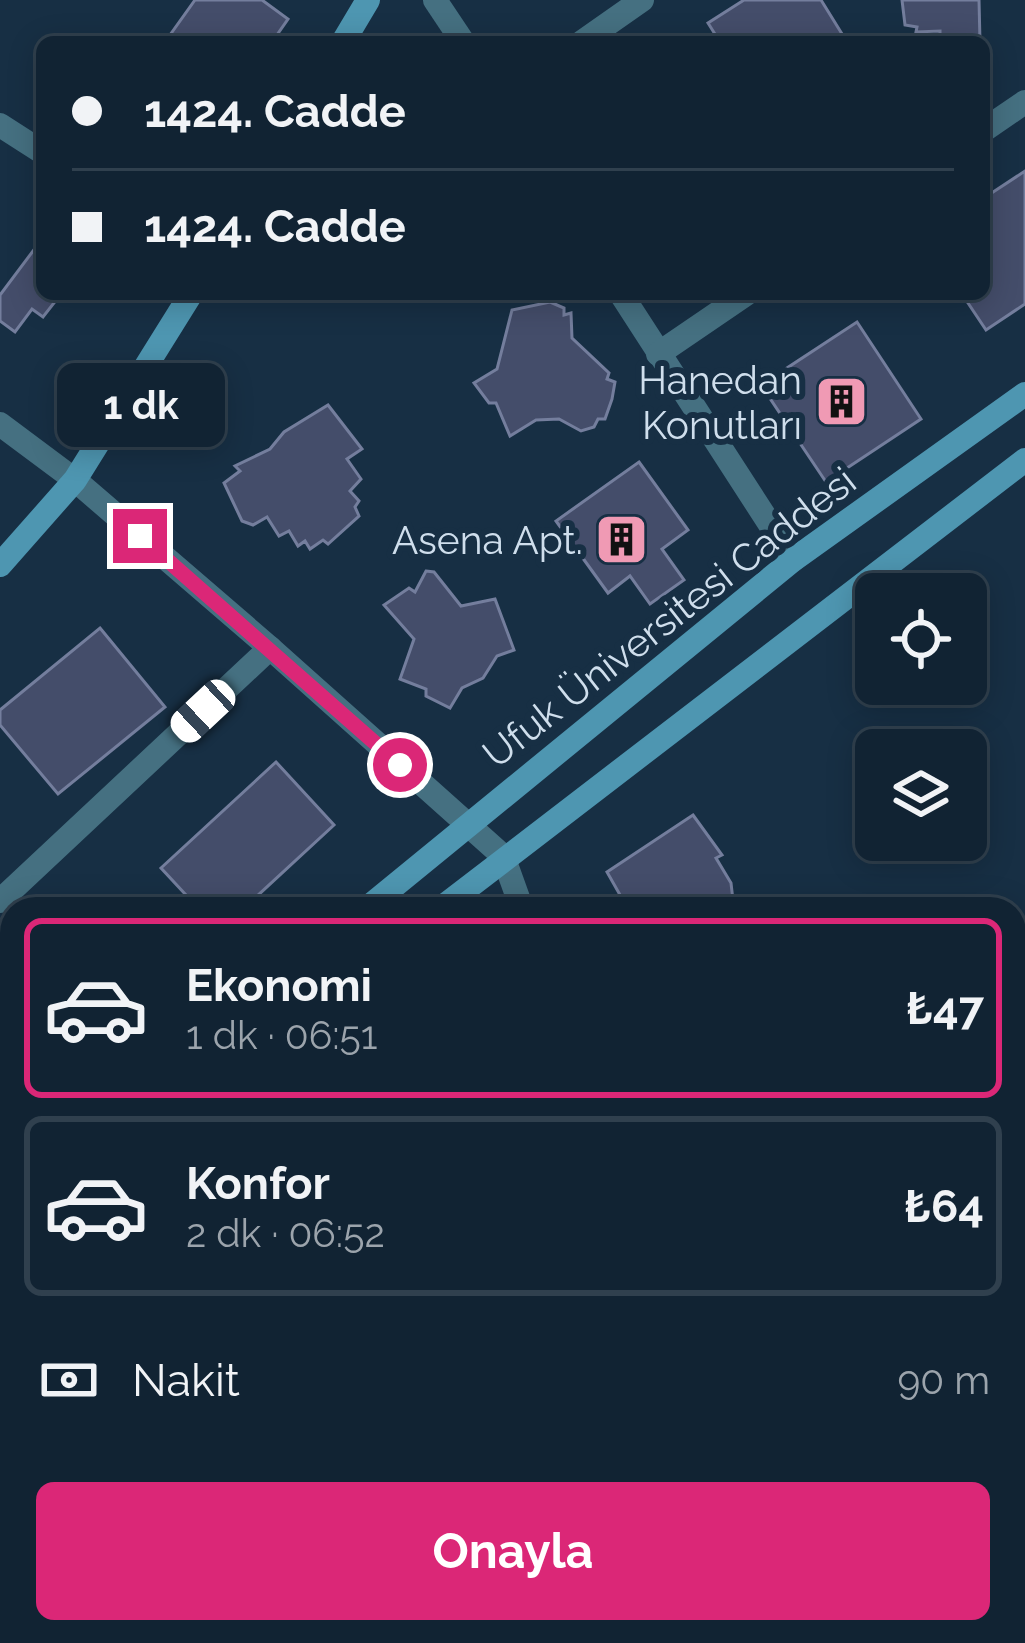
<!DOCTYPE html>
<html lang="tr">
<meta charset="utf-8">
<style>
:root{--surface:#112333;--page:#1e2f3f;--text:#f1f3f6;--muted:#9ca4ac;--line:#30404e;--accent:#db2777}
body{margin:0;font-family:Raleway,sans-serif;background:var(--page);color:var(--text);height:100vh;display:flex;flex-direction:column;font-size:45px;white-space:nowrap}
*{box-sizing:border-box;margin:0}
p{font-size:39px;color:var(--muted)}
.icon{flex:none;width:66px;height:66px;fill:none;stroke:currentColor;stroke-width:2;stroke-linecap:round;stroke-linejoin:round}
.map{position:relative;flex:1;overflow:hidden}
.details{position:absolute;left:0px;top:897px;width:1026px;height:747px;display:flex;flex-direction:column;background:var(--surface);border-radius:36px 36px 0 0;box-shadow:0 6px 30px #0003,0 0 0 3px var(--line)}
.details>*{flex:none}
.top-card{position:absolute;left:36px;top:36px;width:954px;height:264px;border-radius:18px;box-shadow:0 6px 30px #0003,0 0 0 3px var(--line);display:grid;align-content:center;height:264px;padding:0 36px;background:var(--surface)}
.fabs{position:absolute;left:855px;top:573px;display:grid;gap:24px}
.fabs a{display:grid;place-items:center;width:132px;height:132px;border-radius:18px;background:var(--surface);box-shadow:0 6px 30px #0003,0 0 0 3px var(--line);font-size:60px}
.end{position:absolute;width:54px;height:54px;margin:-27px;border:15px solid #db2777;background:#fff;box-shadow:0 0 0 6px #fff}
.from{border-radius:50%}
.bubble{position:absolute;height:84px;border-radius:18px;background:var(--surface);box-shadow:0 6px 30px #0003,0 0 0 3px var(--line);font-size:39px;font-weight:700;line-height:84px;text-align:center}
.car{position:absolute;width:36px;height:72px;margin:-36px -18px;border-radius:15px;box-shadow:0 0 9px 3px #0007;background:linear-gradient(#fff 24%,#345 0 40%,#fff 0 76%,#345 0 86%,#fff 0)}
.top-card b{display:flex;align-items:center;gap:42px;height:114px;font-size:45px}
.top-card b+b{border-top:3px solid var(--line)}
.top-card i{width:30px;height:30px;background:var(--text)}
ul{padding:21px 0 0;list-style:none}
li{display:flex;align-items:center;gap:36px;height:180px;margin:0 24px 18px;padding:0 12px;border:6px solid var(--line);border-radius:18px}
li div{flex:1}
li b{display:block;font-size:45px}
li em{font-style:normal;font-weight:700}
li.current{border-color:var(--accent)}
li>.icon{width:108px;height:108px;stroke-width:1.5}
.pay{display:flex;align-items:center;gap:30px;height:132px;padding:0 36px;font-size:45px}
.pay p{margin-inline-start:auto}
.action{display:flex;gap:24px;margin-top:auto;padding:24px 36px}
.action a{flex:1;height:138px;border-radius:18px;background:var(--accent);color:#fff;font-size:48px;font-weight:700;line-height:138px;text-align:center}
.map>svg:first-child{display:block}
.building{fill:#444d6a;stroke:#747e9d;stroke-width:3}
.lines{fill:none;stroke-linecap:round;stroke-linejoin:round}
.street{stroke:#457081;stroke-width:24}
.secondary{stroke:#4e96b1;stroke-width:24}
.route{stroke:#db2777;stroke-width:15}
.labels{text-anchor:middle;stroke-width:12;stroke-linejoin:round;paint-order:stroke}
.poi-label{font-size:39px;fill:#cfdeec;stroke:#172f44;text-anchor:end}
.street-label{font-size:39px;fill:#cfdeec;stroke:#172f44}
</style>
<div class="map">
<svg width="1025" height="1643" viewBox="0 0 1025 1643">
<rect width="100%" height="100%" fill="#172f44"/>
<!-- building -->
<g class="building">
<polygon points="195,0 262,0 288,19 272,42 165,42"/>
<polygon points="744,0 821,0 847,42 720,42 708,23"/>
<polygon points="902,0 979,0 980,42 940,42 940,31 916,32 917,27 905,25"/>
<polygon points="1025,171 1025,304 986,330 962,294 984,294 984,198"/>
<polygon points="42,239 42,294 61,294 43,317 32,309 15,332 0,321 0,295"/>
<polygon points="550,302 564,308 564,315 571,313 572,338 609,373 607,379 615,382 612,399 605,419 598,419 594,427 581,431 559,419 536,420 510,436 496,403 489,403 474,383 497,369 512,310"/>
<polygon points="857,322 921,419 826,482 761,385"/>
<polygon points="328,405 362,449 347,459 361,479 350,491 359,501 355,507 359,516 328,544 323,540 310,549 305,541 298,546 289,531 279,536 267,517 253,525 242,521 224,483 240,471 235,466 270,449 284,432"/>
<polygon points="639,462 688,530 662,549 684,580 650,604 630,576 608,593 556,521"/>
<polygon points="426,571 434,572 461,606 495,599 514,650 497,656 483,678 462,688 450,708 426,696 426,689 400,679 414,639 384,605 409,588 415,592"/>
<polygon points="100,628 165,707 58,794 0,725 0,710"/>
<polygon points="276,762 334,825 243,909 199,909 161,868"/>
<polygon points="693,815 722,855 716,858 731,883 734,909 628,909 607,872"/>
<polygon points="12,1378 12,1471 0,1472 0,1379"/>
<polygon points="300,1632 449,1632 453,1643 305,1643"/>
</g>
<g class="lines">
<!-- street -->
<g class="street">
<polyline points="435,0 463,42"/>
<polyline points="582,42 642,0"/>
<polyline points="0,125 42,152"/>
<polyline points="984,130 1025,102"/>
<polyline points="621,294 793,560"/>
<polyline points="658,354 746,294"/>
<polyline points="0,424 75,480 270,648 503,856 522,909"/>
<polyline points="0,901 270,648"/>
<polyline points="0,1169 12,1182"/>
<polyline points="1014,1524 1025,1518"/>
<polyline points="201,1632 205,1643"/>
<polyline points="783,1632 787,1643"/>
<polyline points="118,1643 138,1632"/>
</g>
<!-- secondary -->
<g class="secondary">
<polyline points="343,42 368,0"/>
<polyline points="0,565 75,480 191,294"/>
<polyline points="366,909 793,560 1025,394"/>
<polyline points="440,909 1025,460"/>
<polyline points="0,1225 12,1215"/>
<polyline points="0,1280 12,1270"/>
</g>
</g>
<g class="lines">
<!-- route -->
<polyline class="route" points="140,536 400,765"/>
</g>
<!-- icons -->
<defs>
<symbol id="building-square" viewBox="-11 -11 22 22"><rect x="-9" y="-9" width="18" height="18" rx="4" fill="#f09ab4" stroke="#172f44"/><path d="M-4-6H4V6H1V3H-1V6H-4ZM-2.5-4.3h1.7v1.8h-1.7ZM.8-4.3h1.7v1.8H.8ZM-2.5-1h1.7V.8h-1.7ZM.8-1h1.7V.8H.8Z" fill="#111"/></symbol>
</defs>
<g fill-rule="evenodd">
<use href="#building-square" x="812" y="372" width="59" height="59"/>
<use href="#building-square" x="592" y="510" width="59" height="59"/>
</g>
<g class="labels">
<!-- poi labels -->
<g class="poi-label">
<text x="802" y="394">Hanedan<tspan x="802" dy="45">Konutları</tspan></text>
<text x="583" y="554">Asena Apt.</text>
</g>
<!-- street labels -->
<g class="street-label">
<text transform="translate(669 617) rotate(-38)" y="14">Ufuk Üniversitesi Caddesi</text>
</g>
</g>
</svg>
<div class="fabs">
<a><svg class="icon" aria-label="locate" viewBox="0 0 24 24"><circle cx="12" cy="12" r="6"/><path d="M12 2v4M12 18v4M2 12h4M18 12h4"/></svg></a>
<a><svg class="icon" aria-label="layers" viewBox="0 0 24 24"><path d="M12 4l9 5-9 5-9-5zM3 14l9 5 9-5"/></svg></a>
</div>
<i class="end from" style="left:400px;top:765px"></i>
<i class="end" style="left:140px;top:536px"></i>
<div class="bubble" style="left:57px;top:363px;width:168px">1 dk</div>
<i class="car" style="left:203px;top:711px;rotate:227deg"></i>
<div class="top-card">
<b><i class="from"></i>1424. Cadde</b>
<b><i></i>1424. Cadde</b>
</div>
<section class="details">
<ul>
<li class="current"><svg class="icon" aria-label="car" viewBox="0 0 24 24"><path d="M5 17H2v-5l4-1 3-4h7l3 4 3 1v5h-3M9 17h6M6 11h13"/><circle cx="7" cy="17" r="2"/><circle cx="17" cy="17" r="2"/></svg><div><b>Ekonomi</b><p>1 dk · 06:51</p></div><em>₺47</em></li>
<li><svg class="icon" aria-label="car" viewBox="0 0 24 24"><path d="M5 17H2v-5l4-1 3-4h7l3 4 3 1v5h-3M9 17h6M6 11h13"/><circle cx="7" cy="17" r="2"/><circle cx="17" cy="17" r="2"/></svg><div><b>Konfor</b><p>2 dk · 06:52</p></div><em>₺64</em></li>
</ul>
<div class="pay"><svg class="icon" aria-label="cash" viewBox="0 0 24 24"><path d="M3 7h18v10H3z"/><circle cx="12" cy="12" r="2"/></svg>Nakit<p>90 m</p></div>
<div class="action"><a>Onayla</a></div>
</section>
</div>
